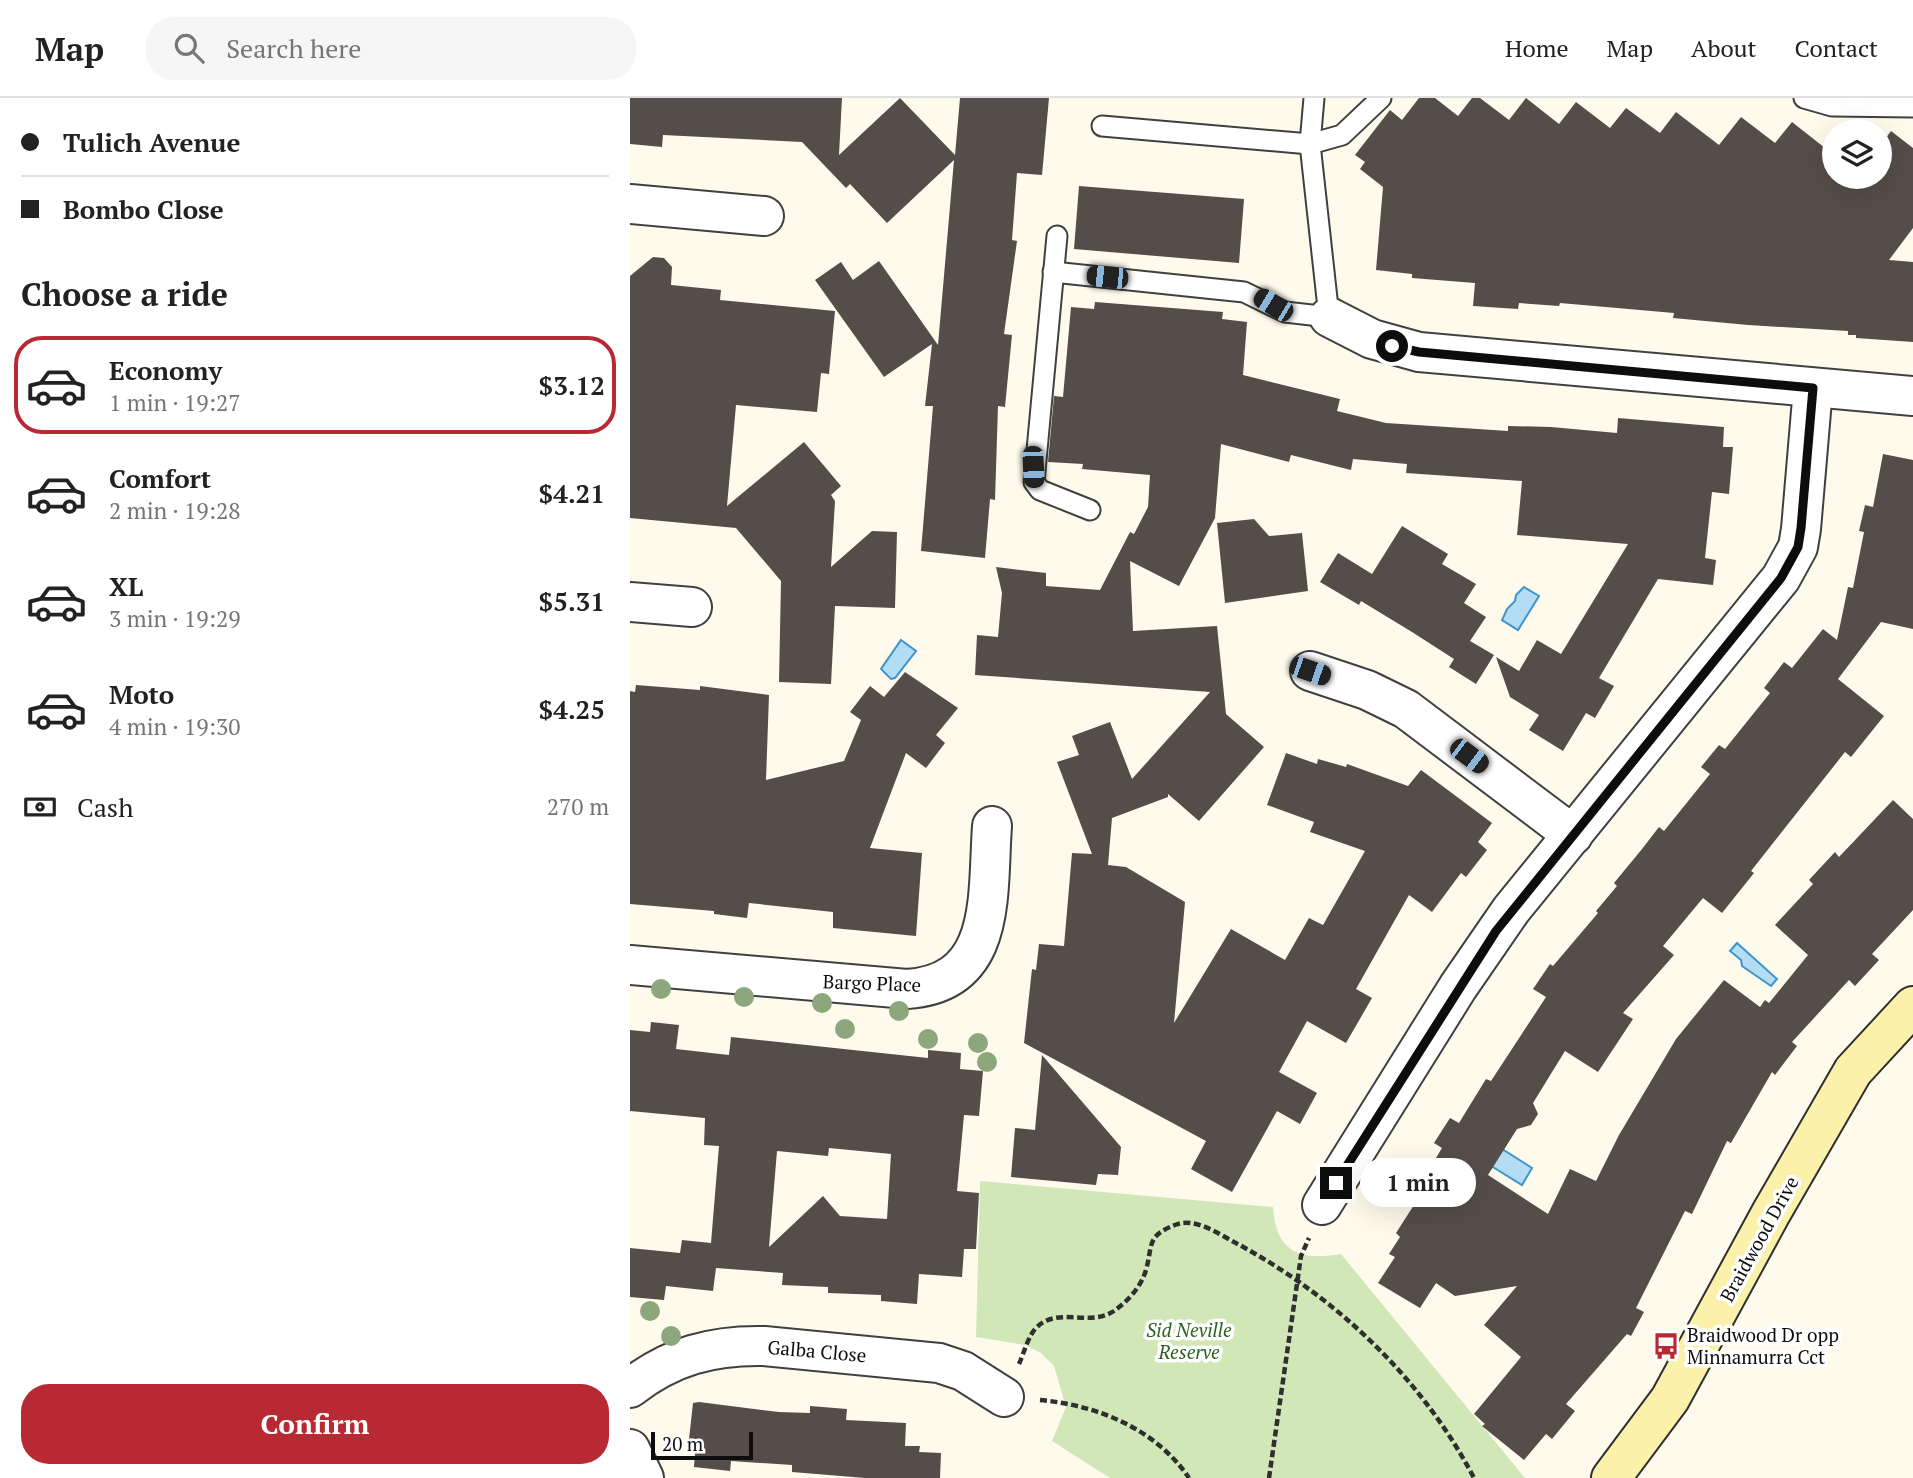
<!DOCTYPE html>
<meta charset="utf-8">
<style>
:root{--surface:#fff;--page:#f6f6f6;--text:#222;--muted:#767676;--line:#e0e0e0;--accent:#b82933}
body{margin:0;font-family:"PT Serif",serif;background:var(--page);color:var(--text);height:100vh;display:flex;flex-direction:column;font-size:26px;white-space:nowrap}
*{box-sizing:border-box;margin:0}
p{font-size:23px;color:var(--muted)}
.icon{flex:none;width:38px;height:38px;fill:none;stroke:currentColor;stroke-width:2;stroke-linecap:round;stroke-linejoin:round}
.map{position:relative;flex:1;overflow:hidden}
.panel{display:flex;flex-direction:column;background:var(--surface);width:630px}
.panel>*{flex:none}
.banner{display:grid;align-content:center;height:154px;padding:0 21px;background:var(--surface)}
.fabs{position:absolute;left:1192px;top:21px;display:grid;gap:14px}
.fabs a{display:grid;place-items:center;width:70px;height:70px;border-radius:50%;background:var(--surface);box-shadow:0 7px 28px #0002;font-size:35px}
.scale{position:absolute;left:21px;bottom:18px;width:102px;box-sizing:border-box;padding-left:7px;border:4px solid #0d0d0d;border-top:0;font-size:19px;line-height:24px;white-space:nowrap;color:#0d0d0d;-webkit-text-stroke:5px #fff;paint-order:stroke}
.end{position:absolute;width:32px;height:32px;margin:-16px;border:9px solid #0d0d0d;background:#fff;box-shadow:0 0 0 4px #fff}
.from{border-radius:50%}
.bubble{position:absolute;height:49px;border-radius:24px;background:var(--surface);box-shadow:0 7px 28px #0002;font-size:23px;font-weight:800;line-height:49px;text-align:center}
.car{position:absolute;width:21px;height:42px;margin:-21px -10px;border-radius:9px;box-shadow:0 0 5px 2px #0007;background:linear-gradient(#222 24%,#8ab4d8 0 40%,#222 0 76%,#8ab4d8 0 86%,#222 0)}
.banner b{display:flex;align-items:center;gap:24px;height:66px;font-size:26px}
.banner b+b{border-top:2px solid var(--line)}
.banner i{width:18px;height:18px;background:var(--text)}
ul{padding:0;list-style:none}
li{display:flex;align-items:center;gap:21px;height:98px;margin:0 14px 10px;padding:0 7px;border:4px solid transparent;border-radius:28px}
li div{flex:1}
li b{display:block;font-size:26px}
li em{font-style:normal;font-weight:800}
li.active{border-color:var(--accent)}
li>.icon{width:63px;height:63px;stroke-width:1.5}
h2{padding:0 21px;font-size:32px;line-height:84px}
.pay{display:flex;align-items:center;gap:18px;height:77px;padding:0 21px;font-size:26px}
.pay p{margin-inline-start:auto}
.button{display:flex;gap:14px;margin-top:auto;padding:14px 21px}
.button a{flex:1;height:80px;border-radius:28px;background:var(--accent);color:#fff;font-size:28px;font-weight:800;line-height:80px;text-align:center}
header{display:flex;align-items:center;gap:42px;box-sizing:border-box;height:98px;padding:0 35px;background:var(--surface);border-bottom:2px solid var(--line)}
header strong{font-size:33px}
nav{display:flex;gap:38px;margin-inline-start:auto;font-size:24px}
.search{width:490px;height:63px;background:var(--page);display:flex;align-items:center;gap:18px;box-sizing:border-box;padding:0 24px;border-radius:28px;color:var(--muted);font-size:26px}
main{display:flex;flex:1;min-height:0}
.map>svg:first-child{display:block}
.green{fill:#d1e7b8}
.water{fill:#b3ddf4;stroke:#3d94c9;stroke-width:2}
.building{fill:#554d49;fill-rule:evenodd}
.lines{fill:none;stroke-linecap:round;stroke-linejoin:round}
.lane-casing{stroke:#404040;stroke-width:23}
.street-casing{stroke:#404040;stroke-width:42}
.secondary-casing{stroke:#2f2f2f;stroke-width:42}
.path{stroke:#2f2f2f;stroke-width:4.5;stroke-dasharray:7 3.5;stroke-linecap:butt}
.lane{stroke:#fff;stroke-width:19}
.street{stroke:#fff;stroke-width:38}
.secondary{stroke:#fcf1aa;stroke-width:38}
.tree{fill:#8ca77c}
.route{stroke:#0d0d0d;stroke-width:9}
.labels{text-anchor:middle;stroke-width:7;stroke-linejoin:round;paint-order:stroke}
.street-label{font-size:19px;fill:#0d0d0d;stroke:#fff}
.park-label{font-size:19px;font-style:italic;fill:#2f621f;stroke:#fff}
.poi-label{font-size:19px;fill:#0d0d0d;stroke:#fff;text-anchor:start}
</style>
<header>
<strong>Map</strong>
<div class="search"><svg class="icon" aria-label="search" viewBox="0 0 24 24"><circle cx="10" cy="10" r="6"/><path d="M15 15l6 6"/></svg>Search here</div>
<nav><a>Home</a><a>Map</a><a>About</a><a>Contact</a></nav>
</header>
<main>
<section class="panel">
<div class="banner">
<b><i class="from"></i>Tulich Avenue</b>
<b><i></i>Bombo Close</b>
</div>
<h2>Choose a ride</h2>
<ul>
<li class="active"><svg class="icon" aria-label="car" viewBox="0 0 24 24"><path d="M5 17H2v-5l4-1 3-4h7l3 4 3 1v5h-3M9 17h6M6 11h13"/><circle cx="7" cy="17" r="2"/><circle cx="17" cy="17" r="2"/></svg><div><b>Economy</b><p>1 min · 19:27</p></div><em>$3.12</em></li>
<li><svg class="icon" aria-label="car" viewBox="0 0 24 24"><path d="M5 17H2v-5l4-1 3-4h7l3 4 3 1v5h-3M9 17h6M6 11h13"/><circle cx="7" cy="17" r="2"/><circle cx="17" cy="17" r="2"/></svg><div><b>Comfort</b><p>2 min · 19:28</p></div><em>$4.21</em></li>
<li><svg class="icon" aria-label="car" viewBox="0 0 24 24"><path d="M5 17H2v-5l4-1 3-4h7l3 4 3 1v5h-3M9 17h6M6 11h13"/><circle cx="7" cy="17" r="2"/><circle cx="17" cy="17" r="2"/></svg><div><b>XL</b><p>3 min · 19:29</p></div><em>$5.31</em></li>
<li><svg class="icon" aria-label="car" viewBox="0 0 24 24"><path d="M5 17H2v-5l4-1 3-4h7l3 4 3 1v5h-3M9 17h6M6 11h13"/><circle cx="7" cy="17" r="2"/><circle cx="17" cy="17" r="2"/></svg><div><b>Moto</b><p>4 min · 19:30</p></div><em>$4.25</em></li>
</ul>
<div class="pay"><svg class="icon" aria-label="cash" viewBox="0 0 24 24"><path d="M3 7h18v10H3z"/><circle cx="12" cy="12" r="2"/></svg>Cash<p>270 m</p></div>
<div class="button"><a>Confirm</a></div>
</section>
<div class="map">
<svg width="1283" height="1380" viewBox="0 0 1283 1380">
<rect width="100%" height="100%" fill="#fefbed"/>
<!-- green -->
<path class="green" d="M350,1083L643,1109C646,1154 669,1163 711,1156L895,1380H480L422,1343L436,1309L424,1268L411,1255L395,1247L346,1239Z"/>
<!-- water -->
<g class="water">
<polygon points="894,489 909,498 888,532 872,522 877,511 885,503 886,497"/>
<polygon points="271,542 286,553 265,580 261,581 251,571"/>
<polygon points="1107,845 1147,881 1141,888 1112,868 1111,862 1100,853"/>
<polygon points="869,1049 902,1070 892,1087 858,1066"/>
</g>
<!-- building -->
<g class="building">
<polygon points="0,0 212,0 209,57 270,0 325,57 330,0 419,0 412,77 387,75 382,142 387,143 374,236 382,237 375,309 368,308 365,402 360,401 355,460 291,453 303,308 295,308 302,246 254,279 185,182 211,164 223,182 249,163 308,247 324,62 257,125 220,86 216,90 172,44 33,37 32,49 0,46"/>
<polygon points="789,0 805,0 828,18 842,0 850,0 879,22 896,0 929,26 946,4 980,30 996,10 1030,35 1046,14 1089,47 1111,19 1145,45 1162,24 1195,50 1204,37 1204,79 1250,79 1250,48 1261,33 1283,50 1283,130 1259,162 1283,164 1283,244 1226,240 1226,237 1218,237 1218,233 1118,227 1043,220 1044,215 930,205 929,208 889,205 888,211 843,208 845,185 782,180 782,176 746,172 753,89 730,71 735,64 725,57 760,12 772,22"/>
<polygon points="449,88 614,101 609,165 444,151"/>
<polygon points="23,159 34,160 42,169 41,187 91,192 90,202 205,213 199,276 191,275 187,314 106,307 97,408 174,344 211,388 201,397 205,403 201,469 242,433 267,434 265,510 205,508 201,586 149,584 151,483 106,430 0,420 0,178"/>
<polygon points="465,204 593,214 592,221 617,224 613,277 710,301 707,313 756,325 878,333 878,328 921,329 987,335 988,320 1094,329 1093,349 1103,349 1099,396 1082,394 1075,460 1086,462 1083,487 1028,481 969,580 984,588 965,620 956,615 933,653 899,632 909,617 880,599 866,559 889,573 907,542 931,556 998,446 887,437 892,383 776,375 777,366 723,361 721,372 661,357 659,364 591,346 585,420 549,488 500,463 503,533 587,528 596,616 634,649 569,723 538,696 538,699 482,720 478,767 496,769 555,804 544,925 601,831 655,862 679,820 693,827 735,753 680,734 684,724 637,707 656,655 687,666 688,661 716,669 717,666 778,688 791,672 862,725 848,744 857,752 836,779 831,775 802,814 779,797 726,891 742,900 716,945 677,923 649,974 687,995 670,1026 647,1013 602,1094 561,1071 576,1043 394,945 402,871 406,872 409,846 434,848 442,755 462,756 427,664 449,657 442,638 480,624 502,681 580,594 345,577 347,537 368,539 372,495 366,469 416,475 416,488 470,492 500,434 504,436 518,409 520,377 452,371 453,366 418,364 424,298 433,299 441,209 464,211"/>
<polygon points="1253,356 1283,362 1283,531 1251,524 1208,581 1254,618 1221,659 1215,654 1121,773 1124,775 1092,815 1073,800 1033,848 1044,857 993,915 1003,921 968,974 935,953 903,1005 908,1016 901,1027 887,1031 858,1077 918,1116 940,1071 966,1083 989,1037 1046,941 1094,882 1130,909 1135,902 1139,905 1178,857 1145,827 1183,786 1179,782 1205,754 1209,759 1263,702 1283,721 1283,812 1242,856 1249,862 1225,888 1219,882 1162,944 1167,948 1145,977 1142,974 1101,1045 1097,1043 1062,1116 1055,1113 1006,1210 1014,1214 1001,1238 997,1236 936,1306 945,1313 922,1341 916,1336 894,1362 852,1328 855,1326 844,1316 891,1259 854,1227 887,1188 825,1198 806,1185 790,1210 748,1185 765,1159 759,1156 770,1139 766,1135 791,1096 786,1093 812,1050 804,1045 820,1020 829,1025 856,981 861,983 916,899 903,891 920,866 923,868 968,815 966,813 987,788 984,785 1012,751 1029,729 1034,733 1080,676 1071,669 1089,647 1095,651 1140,595 1134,590 1154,564 1162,570 1193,531 1207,542 1218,489 1223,490 1234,434 1229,433 1235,407 1243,409"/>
<polygon points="624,421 639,438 672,435 678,493 595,505 587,425"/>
<polygon points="772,428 818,456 812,466 846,486 834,505 856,519 840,543 864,557 846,586 819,569 824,561 782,534 731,503 729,507 690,484 708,455 742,476"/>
<polygon points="275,574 328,610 306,637 315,645 296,670 276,655 240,750 292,755 286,838 203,830 203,814 119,805 117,820 84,816 84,813 0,806 0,593 5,594 6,587 70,592 70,588 139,597 136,682 214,663 231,622 220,614 240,588 254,599"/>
<path d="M21,924L49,927L46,951L99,957L101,939L298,960V952L331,955L330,971L353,973L349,1018L334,1017L327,1093L349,1095L346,1151H334L332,1179L289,1176L287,1206L251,1203V1197L198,1195V1189L152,1187L153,1175L86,1170L83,1193L36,1188L34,1202L0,1199V1150L50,1155L52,1142L81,1145L89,1048L74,1047L75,1020L0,1013V932L20,934ZM199,1050L261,1056L257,1121L210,1118L193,1098L139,1149L147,1053L198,1058Z"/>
<polygon points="412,957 491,1049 488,1077 468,1076 466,1087 381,1079 385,1030 405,1032"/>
<polygon points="69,1304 149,1314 180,1315 180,1308 217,1311 216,1322 276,1325 275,1348 290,1348 289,1354 311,1355 310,1380 235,1380 162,1374 162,1367 101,1363 100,1373 64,1369 66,1342 59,1341 63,1305"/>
</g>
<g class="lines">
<defs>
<g id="lane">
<polyline points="1174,0 1202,8 1283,9"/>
<polyline points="472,28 680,46 712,37 751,0"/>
<polyline points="427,138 404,384 410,392 460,412"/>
<polyline points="423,174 614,194 655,214 699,219 680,46 684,0"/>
</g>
<g id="street">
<polyline points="0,106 134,118"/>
<polyline points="699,219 742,241 789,254 1283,298"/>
<polyline points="0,504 62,509"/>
<polyline points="680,573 737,592 776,611 943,737"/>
<path d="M0,867L277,891C368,885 357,797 362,728"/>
<polyline points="692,1107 828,889 881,812 1151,480 1168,449 1171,431 1183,290"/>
<path d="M0,1290C41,1258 82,1247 134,1248L309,1265L333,1273L374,1299"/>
<polyline points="0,1351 14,1380"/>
</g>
<polyline id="secondary" points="981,1380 1040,1301 1141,1115 1223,973 1283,908"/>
</defs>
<!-- lane casing -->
<use href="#lane" class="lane-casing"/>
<!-- street casing -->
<use href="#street" class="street-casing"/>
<!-- secondary casing -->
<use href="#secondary" class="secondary-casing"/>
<!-- path -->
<g class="path">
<path d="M389,1266C394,1255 399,1235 408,1228C430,1209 460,1229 484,1213C498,1203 511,1189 516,1172C523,1147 516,1138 545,1127C565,1119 587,1135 604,1144C704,1197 792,1280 844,1380"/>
<path d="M410,1302C467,1307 526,1331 559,1380"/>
<polyline points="639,1380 671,1158 679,1140"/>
</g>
<!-- lane -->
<use href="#lane" class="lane"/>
<!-- street -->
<use href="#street" class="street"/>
<!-- secondary -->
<use href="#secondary" class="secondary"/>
</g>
<!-- trees -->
<g class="tree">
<circle cx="31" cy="891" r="10"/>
<circle cx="114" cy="899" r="10"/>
<circle cx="192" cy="905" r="10"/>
<circle cx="269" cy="913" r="10"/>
<circle cx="215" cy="931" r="10"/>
<circle cx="298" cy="941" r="10"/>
<circle cx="348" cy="945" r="10"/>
<circle cx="357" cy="964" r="10"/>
<circle cx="20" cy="1213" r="10"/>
<circle cx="41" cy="1238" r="10"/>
</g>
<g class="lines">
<!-- route -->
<polyline class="route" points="706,1085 866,833 1151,480 1168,449 1171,430 1183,290 789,254 762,248"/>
</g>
<!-- icons -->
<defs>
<symbol id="bus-bare" viewBox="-9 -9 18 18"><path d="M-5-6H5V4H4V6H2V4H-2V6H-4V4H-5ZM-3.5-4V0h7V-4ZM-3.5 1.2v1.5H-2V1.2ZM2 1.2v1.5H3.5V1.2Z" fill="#b82933" stroke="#fff" stroke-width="2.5" paint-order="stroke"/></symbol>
</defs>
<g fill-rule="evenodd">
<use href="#bus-bare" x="1017" y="1229" width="38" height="38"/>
</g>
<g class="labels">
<!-- street labels -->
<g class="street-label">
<text transform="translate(242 885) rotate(2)" y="7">Bargo Place</text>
<text transform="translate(1129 1141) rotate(-61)" y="7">Braidwood Drive</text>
<text transform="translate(187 1253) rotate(5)" y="7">Galba Close</text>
</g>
<!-- park labels -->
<g class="park-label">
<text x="559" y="1239">Sid Neville<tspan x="559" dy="22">Reserve</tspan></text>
</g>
<!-- poi labels -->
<g class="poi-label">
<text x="1057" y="1244">Braidwood Dr opp<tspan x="1057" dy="22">Minnamurra Cct</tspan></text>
</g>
</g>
</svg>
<div class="fabs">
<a><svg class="icon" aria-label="layers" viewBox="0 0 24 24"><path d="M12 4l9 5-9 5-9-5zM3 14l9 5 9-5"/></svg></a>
</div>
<div class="scale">20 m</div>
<i class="end from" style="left:762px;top:248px"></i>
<i class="end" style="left:706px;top:1085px"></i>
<div class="bubble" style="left:730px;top:1060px;width:116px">1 min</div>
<i class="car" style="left:477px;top:179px;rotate:276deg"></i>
<i class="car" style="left:643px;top:207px;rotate:301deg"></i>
<i class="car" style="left:403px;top:369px;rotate:177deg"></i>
<i class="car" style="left:680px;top:573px;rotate:109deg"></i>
<i class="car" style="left:839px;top:658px;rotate:127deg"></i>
</div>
</main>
